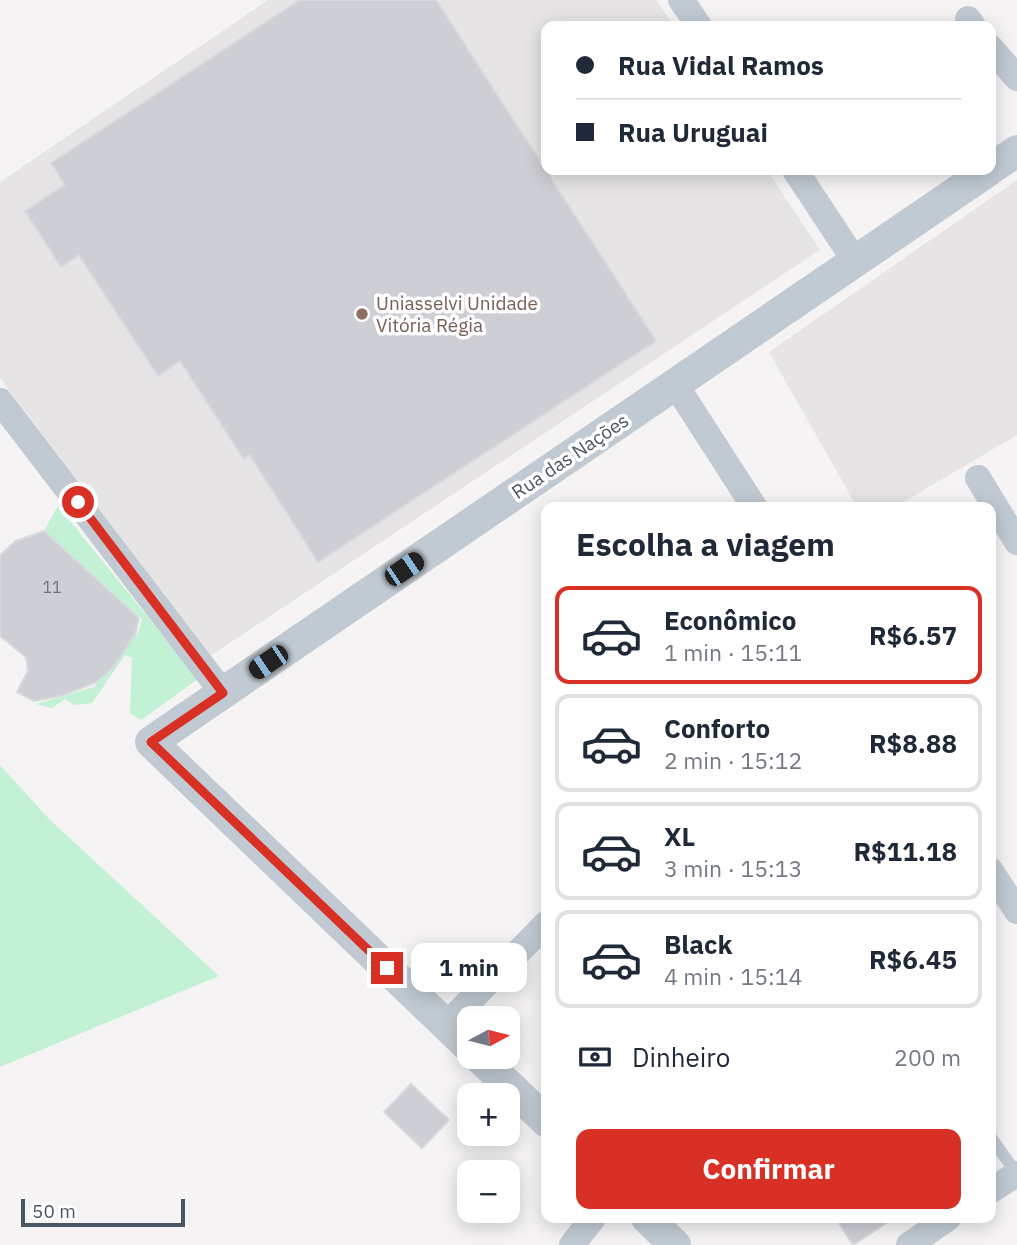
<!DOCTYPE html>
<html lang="pt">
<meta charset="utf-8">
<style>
:root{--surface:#fff;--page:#f6f6f7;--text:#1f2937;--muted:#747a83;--line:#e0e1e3;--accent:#d93025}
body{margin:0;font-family:"IBM Plex Sans",sans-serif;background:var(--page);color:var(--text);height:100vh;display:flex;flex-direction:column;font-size:26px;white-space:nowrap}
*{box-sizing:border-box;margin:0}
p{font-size:23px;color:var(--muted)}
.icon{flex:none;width:38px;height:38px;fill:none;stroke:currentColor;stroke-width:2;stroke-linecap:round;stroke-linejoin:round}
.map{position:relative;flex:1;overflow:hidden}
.drawer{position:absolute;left:541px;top:502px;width:455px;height:721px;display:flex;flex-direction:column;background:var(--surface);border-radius:14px;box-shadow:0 4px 18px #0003}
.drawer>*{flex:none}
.guide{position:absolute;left:541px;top:21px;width:455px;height:154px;border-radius:14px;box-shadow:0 4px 18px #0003;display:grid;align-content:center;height:154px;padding:0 35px;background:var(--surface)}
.needle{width:46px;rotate:83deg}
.tools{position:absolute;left:457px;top:1006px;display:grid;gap:14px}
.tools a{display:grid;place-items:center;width:63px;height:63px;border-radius:14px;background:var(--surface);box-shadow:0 4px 18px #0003;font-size:35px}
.scale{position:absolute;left:21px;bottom:18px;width:164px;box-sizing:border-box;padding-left:7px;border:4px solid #4a5661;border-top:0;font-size:19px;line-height:24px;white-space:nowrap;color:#4a5661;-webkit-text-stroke:5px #fff;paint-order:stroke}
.end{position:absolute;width:32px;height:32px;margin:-16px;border:9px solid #d93025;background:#fff;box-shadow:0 0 0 4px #fff}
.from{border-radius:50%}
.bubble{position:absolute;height:49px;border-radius:14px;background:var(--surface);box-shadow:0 4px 18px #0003;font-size:23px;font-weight:700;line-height:49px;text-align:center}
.car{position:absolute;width:21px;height:42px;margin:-21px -10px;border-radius:9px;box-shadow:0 0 5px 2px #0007;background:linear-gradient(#222 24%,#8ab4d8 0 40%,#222 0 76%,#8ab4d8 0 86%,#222 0)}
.guide b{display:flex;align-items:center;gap:24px;height:66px;font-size:26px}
.guide b+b{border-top:2px solid var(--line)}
.guide i{width:18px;height:18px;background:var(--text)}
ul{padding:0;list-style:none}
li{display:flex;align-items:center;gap:21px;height:98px;margin:0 14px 10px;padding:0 21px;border:4px solid var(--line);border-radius:14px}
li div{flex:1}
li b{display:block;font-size:26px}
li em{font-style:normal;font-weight:700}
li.current{border-color:var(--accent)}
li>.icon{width:63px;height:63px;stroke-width:1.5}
h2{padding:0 35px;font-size:32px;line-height:84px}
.pay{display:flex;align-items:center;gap:18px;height:77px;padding:0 35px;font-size:26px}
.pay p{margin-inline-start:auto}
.cta{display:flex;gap:14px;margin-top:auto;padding:14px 35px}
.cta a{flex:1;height:80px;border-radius:14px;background:var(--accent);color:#fff;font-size:28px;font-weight:700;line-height:80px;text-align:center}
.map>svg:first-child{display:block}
.education{fill:#e6e4e5}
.green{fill:#c3f1d5}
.building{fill:#cdcfd5;stroke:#d7d9de;stroke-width:2}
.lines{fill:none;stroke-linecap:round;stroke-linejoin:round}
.service{stroke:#c1cad2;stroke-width:12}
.minor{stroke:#c1cad2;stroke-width:26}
.tertiary{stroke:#c1cad2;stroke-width:32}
.route{stroke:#d93025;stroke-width:9}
.education-dot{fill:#8d6e63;stroke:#fff;stroke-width:2.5}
.labels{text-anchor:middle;stroke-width:7;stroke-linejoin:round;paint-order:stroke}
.number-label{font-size:16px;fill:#6b747e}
.education-label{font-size:19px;fill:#785e54;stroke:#fff;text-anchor:start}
.street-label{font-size:19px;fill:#4a5661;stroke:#fff}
</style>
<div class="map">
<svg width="1017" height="1245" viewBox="0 0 1017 1245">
<rect width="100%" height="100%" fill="#f5f3f3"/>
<!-- education -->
<g class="education">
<polygon points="268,0 656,0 674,26 546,26 546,170 767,170 820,250 210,656 0,378 0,182"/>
<polygon points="1017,180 1017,435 895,507 857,507 769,352"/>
</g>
<!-- green -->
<g class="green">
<polygon points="58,506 198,679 141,720 130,713 132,658 125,655 92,703 74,705 65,699 52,708 36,704 94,687 139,631 142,619 44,531"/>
<polygon points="0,765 49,819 219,976 0,1067"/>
</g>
<!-- building -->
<g class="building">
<polygon points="300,0 436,0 656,341 318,562 250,455 244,459 180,361 158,376 79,255 61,267 25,211 65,185 51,163"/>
<polygon points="44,531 139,618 135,634 114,666 95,683 64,695 34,701 17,692 28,671 26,657 0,636 0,555 16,541"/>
<polygon points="411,1084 449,1120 422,1148 384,1112"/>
<polygon points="836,1218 894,1218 853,1245"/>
</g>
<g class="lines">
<!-- service -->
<polyline class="service" points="990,1136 1017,1174"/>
<!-- minor -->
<g class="minor">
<polyline points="681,0 699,26"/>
<polyline points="968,19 973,26"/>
<polyline points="990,47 1017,78"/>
<polyline points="795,170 855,261"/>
<polyline points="675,384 755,508"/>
<polyline points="0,401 223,693"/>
<polyline points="978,478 1017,542"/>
<polyline points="990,870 1017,911"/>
<polyline points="446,1025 546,924"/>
<polyline points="990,1191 1017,1174"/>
<polyline points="572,1245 593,1218"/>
<polyline points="909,1245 948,1218"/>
</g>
<!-- tertiary -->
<g class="tertiary">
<polyline points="990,169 1017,151"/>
<polyline points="469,1047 151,742 989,170"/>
<polyline points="479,1057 546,1121"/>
<polyline points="647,1218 675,1245"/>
</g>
</g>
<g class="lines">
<!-- route -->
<polyline class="route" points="78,502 223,693 151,742 387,968"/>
</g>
<!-- markers -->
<circle class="education-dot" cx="362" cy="314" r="7"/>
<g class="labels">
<!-- number labels -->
<g class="number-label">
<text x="52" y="593">11</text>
</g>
<!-- education labels -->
<g class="education-label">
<text x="376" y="310">Uniasselvi Unidade<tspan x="376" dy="22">Vitória Régia</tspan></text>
</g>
<!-- street labels -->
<g class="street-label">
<text transform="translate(570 456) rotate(-34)" y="7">Rua das Nações</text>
</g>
</g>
</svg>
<div class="tools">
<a><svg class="needle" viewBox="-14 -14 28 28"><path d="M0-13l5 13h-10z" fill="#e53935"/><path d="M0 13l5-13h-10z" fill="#747a83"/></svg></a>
<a>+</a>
<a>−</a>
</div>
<div class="scale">50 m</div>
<i class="end from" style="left:78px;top:502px"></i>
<i class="end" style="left:387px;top:968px"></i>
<div class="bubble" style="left:411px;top:943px;width:116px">1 min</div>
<i class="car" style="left:404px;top:569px;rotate:56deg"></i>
<i class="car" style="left:268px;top:662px;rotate:236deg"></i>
<div class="guide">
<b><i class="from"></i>Rua Vidal Ramos</b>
<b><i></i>Rua Uruguai</b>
</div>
<section class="drawer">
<h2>Escolha a viagem</h2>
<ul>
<li class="current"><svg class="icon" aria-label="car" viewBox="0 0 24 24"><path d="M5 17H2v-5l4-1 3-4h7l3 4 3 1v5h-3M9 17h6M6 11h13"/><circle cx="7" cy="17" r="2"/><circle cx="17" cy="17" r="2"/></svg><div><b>Econômico</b><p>1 min · 15:11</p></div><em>R$6.57</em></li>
<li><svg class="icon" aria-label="car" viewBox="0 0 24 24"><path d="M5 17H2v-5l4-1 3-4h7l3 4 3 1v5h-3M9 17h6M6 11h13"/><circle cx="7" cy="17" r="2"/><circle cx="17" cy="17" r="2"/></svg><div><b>Conforto</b><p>2 min · 15:12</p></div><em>R$8.88</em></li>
<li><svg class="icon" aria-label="car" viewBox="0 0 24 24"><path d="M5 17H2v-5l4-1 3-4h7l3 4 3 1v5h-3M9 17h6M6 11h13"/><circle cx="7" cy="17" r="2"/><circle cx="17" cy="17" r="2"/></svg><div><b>XL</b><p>3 min · 15:13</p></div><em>R$11.18</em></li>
<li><svg class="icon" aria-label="car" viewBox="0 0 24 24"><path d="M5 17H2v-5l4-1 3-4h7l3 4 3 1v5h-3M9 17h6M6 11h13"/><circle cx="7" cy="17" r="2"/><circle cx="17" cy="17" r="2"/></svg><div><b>Black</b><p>4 min · 15:14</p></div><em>R$6.45</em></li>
</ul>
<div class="pay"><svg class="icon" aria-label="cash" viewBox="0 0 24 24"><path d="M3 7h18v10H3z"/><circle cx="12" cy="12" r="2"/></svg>Dinheiro<p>200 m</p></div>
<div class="cta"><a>Confirmar</a></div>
</section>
</div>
